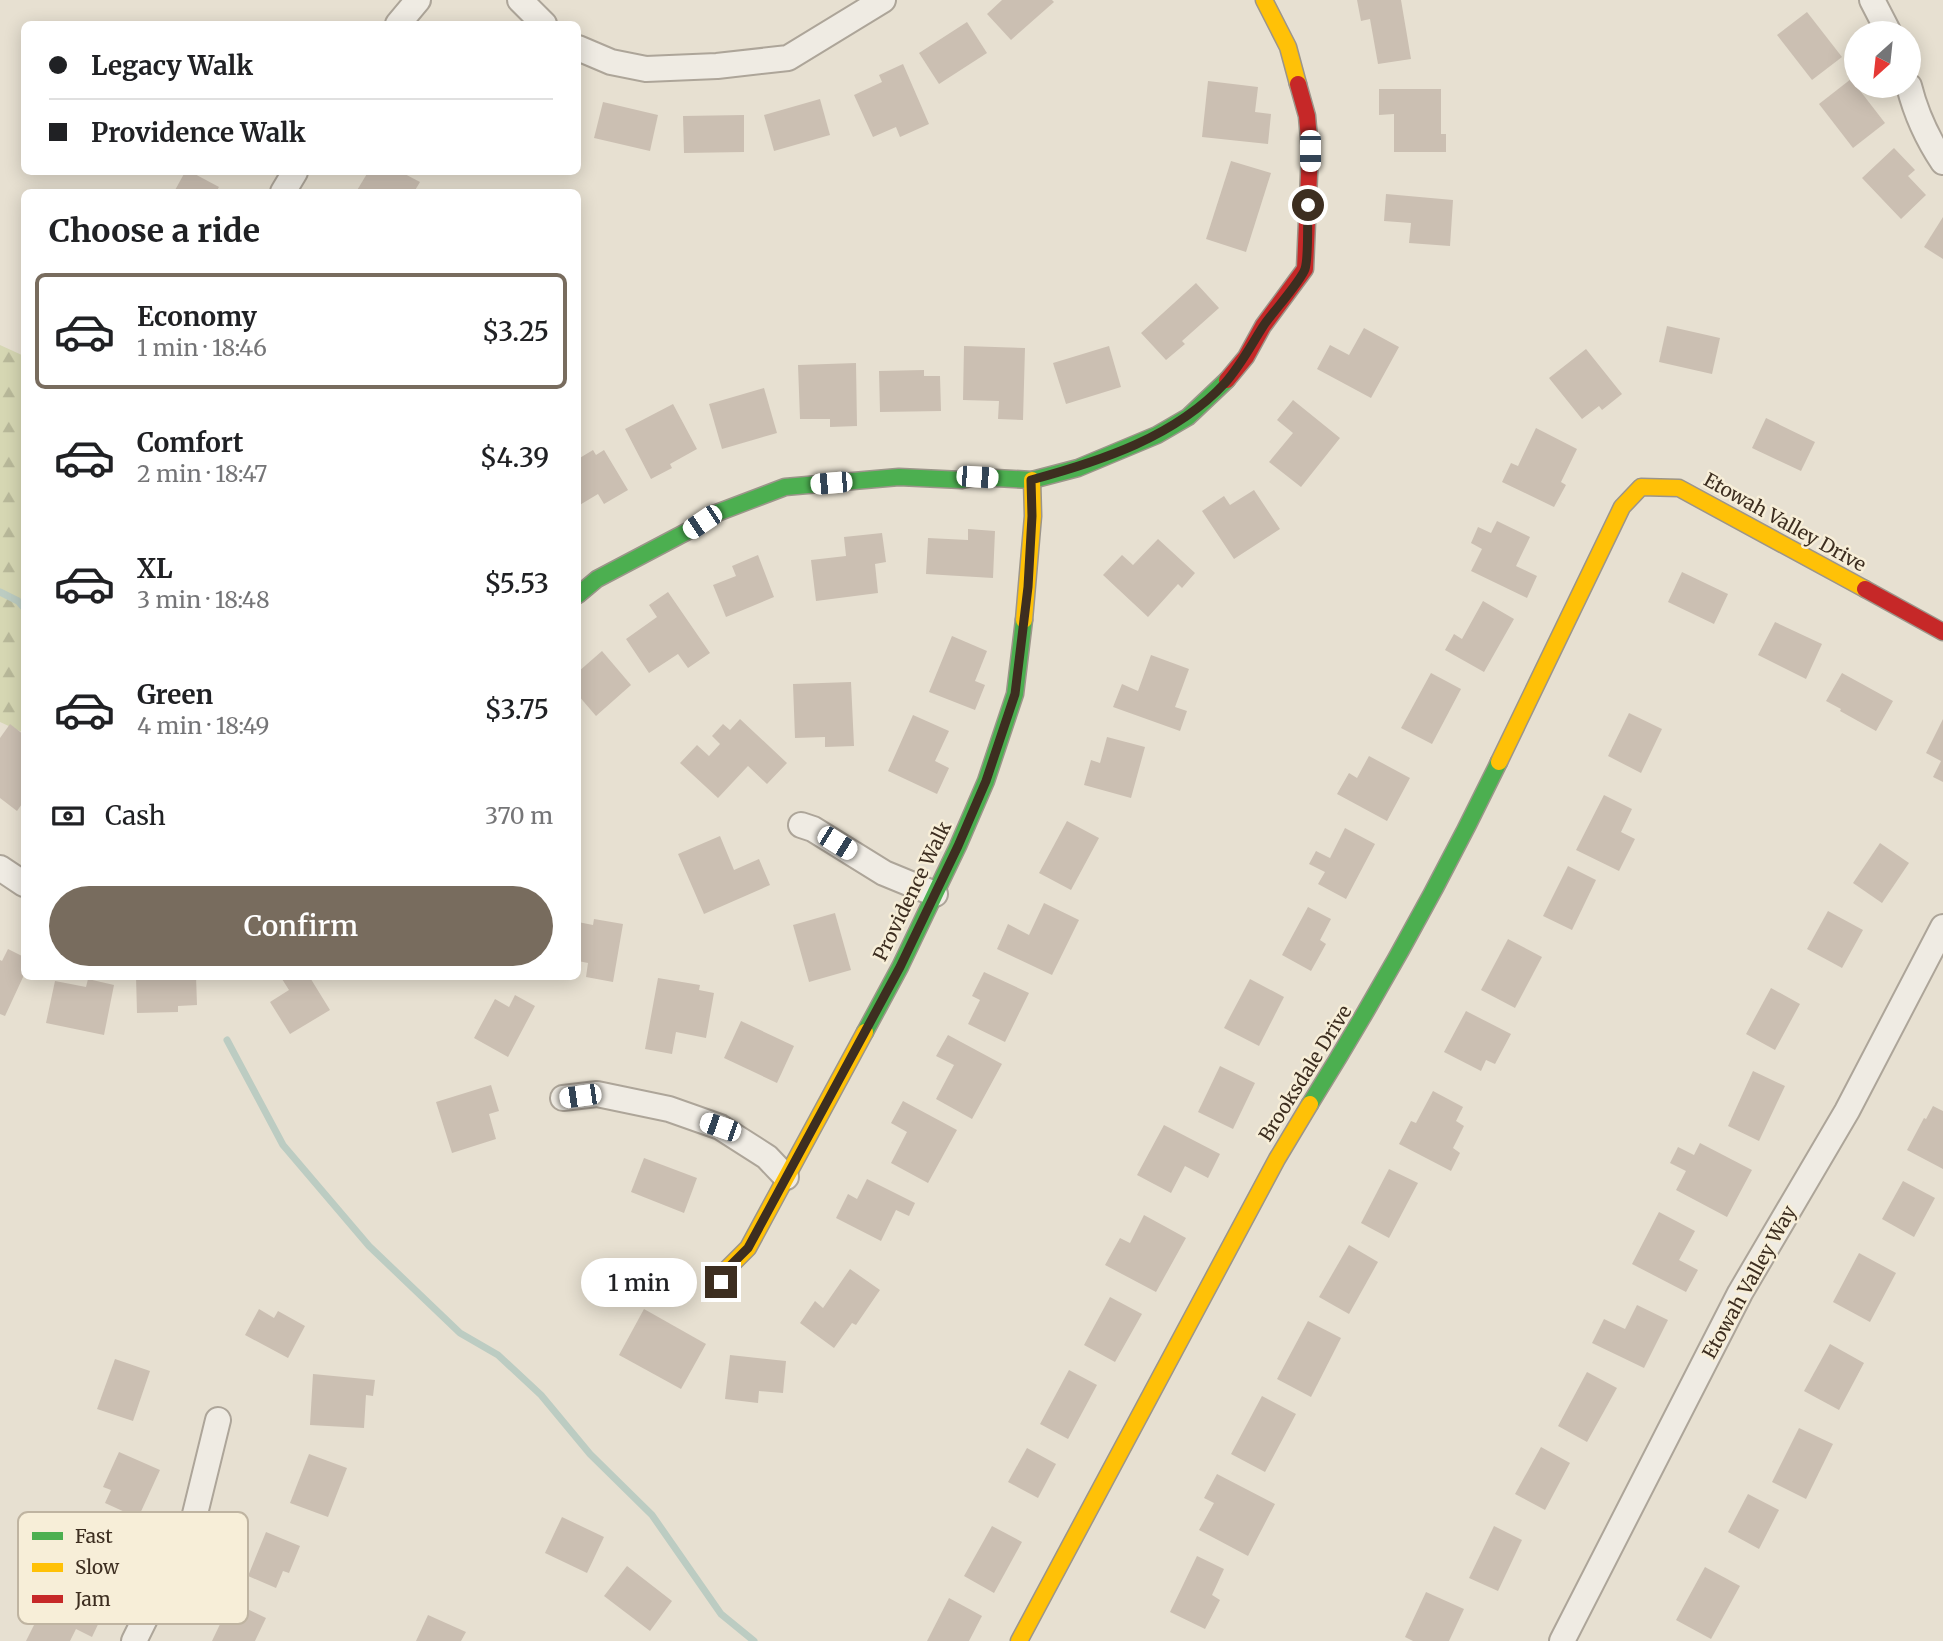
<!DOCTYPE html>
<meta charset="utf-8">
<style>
:root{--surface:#fff;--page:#f2f2f2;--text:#202124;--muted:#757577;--line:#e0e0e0;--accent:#786c5e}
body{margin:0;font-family:Merriweather,serif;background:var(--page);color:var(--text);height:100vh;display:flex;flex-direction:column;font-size:26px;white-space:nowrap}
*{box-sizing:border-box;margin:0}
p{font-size:23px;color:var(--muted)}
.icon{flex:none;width:38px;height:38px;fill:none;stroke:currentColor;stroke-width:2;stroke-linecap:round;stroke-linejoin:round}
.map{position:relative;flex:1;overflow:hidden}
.drawer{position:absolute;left:21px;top:189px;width:560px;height:791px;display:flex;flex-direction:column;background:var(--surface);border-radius:10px;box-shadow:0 4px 18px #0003}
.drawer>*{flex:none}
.guide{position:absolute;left:21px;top:21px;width:560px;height:154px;border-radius:10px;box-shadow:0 4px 18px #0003;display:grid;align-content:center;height:154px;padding:0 28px;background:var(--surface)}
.needle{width:46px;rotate:207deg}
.fabs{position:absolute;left:1844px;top:21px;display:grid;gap:14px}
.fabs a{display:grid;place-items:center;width:77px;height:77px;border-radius:50%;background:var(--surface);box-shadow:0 4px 18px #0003;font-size:35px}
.end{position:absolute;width:32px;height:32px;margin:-16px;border:9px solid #3d2e20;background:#fff;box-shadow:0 0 0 4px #fff}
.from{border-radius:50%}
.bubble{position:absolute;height:49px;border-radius:24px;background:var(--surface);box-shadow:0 4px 18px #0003;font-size:23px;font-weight:600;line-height:49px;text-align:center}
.car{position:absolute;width:21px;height:42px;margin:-21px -10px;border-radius:9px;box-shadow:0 0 5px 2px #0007;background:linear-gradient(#fff 24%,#345 0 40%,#fff 0 76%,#345 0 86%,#fff 0)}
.guide b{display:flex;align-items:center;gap:24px;height:66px;font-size:26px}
.guide b+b{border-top:2px solid var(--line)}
.guide i{width:18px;height:18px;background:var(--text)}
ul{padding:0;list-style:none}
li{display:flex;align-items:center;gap:21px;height:116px;margin:0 14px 10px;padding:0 14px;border:4px solid transparent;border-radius:10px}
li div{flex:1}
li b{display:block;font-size:26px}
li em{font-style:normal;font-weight:600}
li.selected{border-color:var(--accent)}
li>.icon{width:63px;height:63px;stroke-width:1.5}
h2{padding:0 28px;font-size:32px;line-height:84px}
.pay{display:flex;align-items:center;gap:18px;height:77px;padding:0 28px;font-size:26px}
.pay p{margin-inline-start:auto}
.button{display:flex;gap:14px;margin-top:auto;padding:14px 28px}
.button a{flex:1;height:80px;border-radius:42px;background:var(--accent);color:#fff;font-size:28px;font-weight:600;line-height:80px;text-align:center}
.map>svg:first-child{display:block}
.forest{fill:url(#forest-firs)}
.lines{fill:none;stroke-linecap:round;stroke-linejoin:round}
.stream{stroke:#bcccc2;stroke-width:7}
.building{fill:#cbbfb2}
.street-casing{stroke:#ada599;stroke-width:28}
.fast-casing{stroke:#9c958a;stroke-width:19}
.slow-casing{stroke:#9c958a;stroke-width:19}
.jam-casing{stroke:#9c958a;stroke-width:19}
.street{stroke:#efebe3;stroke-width:24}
.fast{stroke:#4caf50;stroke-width:16}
.slow{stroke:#ffc107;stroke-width:16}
.jam{stroke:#c62828;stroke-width:16}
.route{stroke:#3d2e20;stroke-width:9}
.labels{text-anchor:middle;stroke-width:5;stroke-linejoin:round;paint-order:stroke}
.street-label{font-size:19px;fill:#3d2e20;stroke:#f7eed8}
.key{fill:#f7eed8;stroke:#bfb4a1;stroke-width:2}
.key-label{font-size:19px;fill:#3d2e20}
</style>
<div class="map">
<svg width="1943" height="1641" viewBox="0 0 1943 1641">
<defs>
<pattern id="forest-firs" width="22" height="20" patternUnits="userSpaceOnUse" patternTransform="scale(1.75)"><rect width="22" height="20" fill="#d6d7b3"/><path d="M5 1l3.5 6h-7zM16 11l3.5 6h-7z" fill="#b9b99a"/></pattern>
</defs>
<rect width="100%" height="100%" fill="#e7e0d1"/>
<!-- forest -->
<polygon class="forest" points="0,345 24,356 24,733 0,722"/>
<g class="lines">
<!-- stream -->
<g class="stream">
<polyline points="0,592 18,601 24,608"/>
<polyline points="227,1040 283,1145 369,1246 460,1333 498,1355 541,1395 590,1454 652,1515 721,1614 754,1641"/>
</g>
</g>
<!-- building -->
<g class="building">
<polygon points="1002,0 1052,0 1054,2 1011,40 987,14"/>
<polygon points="1357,0 1401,0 1411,59 1378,64 1370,19 1361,21"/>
<polygon points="1807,12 1842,57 1812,80 1777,35"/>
<polygon points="967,22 987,53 939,84 919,53"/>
<polygon points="903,64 929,124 900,137 896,127 873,137 854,95 882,82 879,75"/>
<polygon points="1851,79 1885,123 1853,148 1819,104"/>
<polygon points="1208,81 1258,87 1255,112 1271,114 1268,144 1202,137"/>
<polygon points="1379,89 1441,89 1441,134 1446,134 1446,152 1394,152 1394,114 1379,115"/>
<polygon points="820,99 830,135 774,151 764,115"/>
<polygon points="603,102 658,115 650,151 594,138"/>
<polygon points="744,115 744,152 684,153 683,116"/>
<polygon points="1894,148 1915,170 1908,176 1926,195 1901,219 1862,178"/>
<polygon points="1231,161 1271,173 1246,252 1206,239"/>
<polygon points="185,172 191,172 219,187 216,192 174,192"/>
<polygon points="368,172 401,172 420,182 414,192 356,192"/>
<polygon points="1386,194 1453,200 1450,246 1409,243 1411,223 1384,221"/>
<polygon points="1943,217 1943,259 1924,247"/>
<polygon points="1196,283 1219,308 1182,341 1185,344 1166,360 1141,333"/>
<polygon points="1667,326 1720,338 1712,374 1659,362"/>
<polygon points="1364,328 1399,347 1371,398 1317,369 1330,345 1349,355"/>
<polygon points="964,346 1025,348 1023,420 998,419 999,401 963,400"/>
<polygon points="1109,346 1121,387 1066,404 1053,363"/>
<polygon points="1586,349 1622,394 1602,410 1599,406 1582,419 1549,378"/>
<polygon points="856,363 857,426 830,427 830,419 800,419 798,365"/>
<polygon points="924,370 924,376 940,376 941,411 880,412 879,371"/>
<polygon points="764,388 777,433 722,449 709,404"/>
<polygon points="1293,400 1340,438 1301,487 1269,462 1293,433 1277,420"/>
<polygon points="673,404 697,449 670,464 672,468 651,479 625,429"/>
<polygon points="1766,418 1815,442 1801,471 1752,448"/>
<polygon points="1536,428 1577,449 1561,482 1566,485 1554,507 1502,482 1511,463 1518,466"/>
<polygon points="593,450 596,455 604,450 628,490 604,504 598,494 578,506 578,459"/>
<polygon points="1254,490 1280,529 1234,559 1202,511 1224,496 1230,505"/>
<polygon points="1497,521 1530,537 1516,566 1537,576 1527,598 1471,571 1482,549 1471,543 1478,527 1491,533"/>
<polygon points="968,529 995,531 993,578 926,574 928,538 968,540"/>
<polygon points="882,533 886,562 875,564 878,593 816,601 811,560 846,556 844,537"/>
<polygon points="1158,539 1195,573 1182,588 1178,584 1148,617 1103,575 1122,555 1133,565"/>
<polygon points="758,555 774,597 726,617 713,585 736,576 732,566"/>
<polygon points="1682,572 1728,594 1714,624 1668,602"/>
<polygon points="668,592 710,653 688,668 678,654 649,673 626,639 657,617 649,605"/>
<polygon points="1483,601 1514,619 1484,672 1445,650 1454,634 1462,639"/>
<polygon points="1775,622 1822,644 1806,679 1758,655"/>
<polygon points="952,636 987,651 975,681 985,685 975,710 929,692"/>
<polygon points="602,651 631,685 596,716 578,695 578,672"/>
<polygon points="1151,655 1189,669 1175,707 1187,711 1180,731 1113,707 1122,684 1138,691"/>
<polygon points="1431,673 1461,689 1432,744 1401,728"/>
<polygon points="1842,673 1893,701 1876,731 1840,711 1841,709 1826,701"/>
<polygon points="851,682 854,746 825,747 825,737 795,738 793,684"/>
<polygon points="1629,713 1662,729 1641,773 1608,756"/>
<polygon points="913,715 949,731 935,761 949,768 937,794 888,771"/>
<polygon points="740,719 787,763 767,784 748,766 718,798 680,763 697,745 709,756 720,744 712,736 723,724 730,730"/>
<polygon points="1943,719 1943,782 1933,777 1941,761 1926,753"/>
<polygon points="10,724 24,735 24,801 17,811 0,798 0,738"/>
<polygon points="1107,737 1145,747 1131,798 1084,785 1091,760 1100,763"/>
<polygon points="1369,756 1410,778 1387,821 1337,794 1349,773 1357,778"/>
<polygon points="1604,795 1632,809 1621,832 1635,839 1619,871 1576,850"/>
<polygon points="1067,821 1099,838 1071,890 1039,873"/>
<polygon points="1345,828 1375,844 1346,899 1318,884 1325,872 1309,864 1316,851 1330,858"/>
<polygon points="720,836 734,870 759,859 770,885 704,914 678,854"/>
<polygon points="1880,843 1909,863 1882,903 1853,883"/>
<polygon points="1568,866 1596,880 1572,930 1543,916"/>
<polygon points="1044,903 1079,920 1052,975 997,949 1008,924 1029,935"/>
<polygon points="1308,907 1331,919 1320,940 1326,944 1311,971 1282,955"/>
<polygon points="1828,911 1863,930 1842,968 1807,949"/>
<polygon points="835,913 851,970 809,982 793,925"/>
<polygon points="594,919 623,924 613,982 586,977 588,963 578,961 578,922 593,925"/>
<polygon points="1508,939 1542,957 1515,1008 1481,990"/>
<polygon points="8,949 24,957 24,975 5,1016 0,1014 0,960 2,961"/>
<polygon points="984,972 1029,993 1005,1042 968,1024 980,1000 972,996"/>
<polygon points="136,976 196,976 197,1005 178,1006 178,1012 137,1013"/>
<polygon points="286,976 309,976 330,1010 290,1034 270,1002 289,990 282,979"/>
<polygon points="658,978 700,985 699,990 714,993 706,1038 676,1032 672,1054 645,1049"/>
<polygon points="88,979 114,985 104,1035 46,1023 55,981 86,987"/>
<polygon points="1250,979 1284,997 1259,1046 1224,1028"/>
<polygon points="1771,988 1800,1004 1775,1050 1746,1034"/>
<polygon points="515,995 535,1006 508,1057 474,1038 495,999 509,1007"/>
<polygon points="1466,1011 1511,1034 1495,1064 1486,1060 1481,1071 1444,1052"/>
<polygon points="741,1021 794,1046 777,1083 724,1058"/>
<polygon points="948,1035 1002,1064 972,1119 936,1099 954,1065 936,1056"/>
<polygon points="1220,1066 1255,1083 1233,1129 1198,1112"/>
<polygon points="1753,1071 1785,1086 1759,1141 1728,1126"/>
<polygon points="491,1085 499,1111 489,1114 496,1139 452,1153 436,1102"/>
<polygon points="1433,1091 1463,1107 1456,1121 1464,1126 1453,1148 1460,1153 1451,1171 1399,1144 1411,1121 1416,1123"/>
<polygon points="903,1101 957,1130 928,1183 891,1163 907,1132 891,1123"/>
<polygon points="1933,1106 1943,1111 1943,1169 1907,1150 1924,1118 1926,1119"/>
<polygon points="1164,1125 1220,1154 1208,1178 1185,1166 1171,1193 1137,1175"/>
<polygon points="1700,1143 1752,1170 1727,1217 1676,1190 1686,1171 1670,1163 1678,1147 1694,1155"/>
<polygon points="644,1158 697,1178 684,1213 631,1192"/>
<polygon points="1389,1169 1418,1183 1389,1238 1361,1223"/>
<polygon points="867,1179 915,1203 909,1216 896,1210 881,1241 836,1218 848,1194 857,1199"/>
<polygon points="1903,1181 1935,1198 1914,1237 1882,1219"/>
<polygon points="1659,1212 1695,1231 1679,1260 1698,1270 1686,1292 1632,1264"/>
<polygon points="1144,1215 1186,1238 1156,1292 1105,1265 1120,1238 1130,1243"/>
<polygon points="1349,1245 1378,1262 1349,1314 1319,1297"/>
<polygon points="1859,1253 1896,1273 1870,1322 1833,1302"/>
<polygon points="850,1269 880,1290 856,1325 852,1323 834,1348 800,1323 815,1301 823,1308"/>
<polygon points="1110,1297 1142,1314 1115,1362 1084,1345"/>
<polygon points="1637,1305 1668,1320 1644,1368 1592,1343 1604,1319 1625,1329"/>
<polygon points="259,1309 274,1318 278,1311 305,1326 288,1358 245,1335"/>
<polygon points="644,1309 706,1344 681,1389 619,1355"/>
<polygon points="1308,1321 1341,1338 1311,1397 1277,1379"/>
<polygon points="1830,1344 1864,1363 1839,1410 1804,1391"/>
<polygon points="730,1355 786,1361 783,1393 759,1391 758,1403 725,1399"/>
<polygon points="115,1359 150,1371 133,1421 97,1409"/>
<polygon points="1069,1370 1097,1385 1068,1439 1040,1424"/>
<polygon points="1587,1372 1617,1388 1587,1442 1558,1426"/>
<polygon points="313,1374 375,1380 373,1396 366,1395 364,1428 310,1425"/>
<polygon points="1262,1396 1296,1414 1265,1472 1231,1454"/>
<polygon points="1799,1428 1833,1444 1806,1499 1772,1482"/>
<polygon points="1541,1447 1570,1463 1545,1510 1515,1494"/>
<polygon points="1027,1448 1056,1464 1038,1498 1008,1482"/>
<polygon points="119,1452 160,1470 138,1518 105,1503 111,1490 103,1487"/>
<polygon points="309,1454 347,1468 328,1517 290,1503"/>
<polygon points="1217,1474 1275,1504 1248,1556 1199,1530 1214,1503 1204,1498"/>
<polygon points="1748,1494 1779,1510 1759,1549 1728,1532"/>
<polygon points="562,1517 604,1537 587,1573 545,1553"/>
<polygon points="992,1526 1022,1542 994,1593 964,1576"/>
<polygon points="1494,1526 1522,1540 1498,1591 1469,1578"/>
<polygon points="266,1532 300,1546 289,1573 283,1571 276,1588 248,1576"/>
<polygon points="1197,1556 1224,1569 1212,1595 1220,1600 1205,1629 1170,1612"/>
<polygon points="627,1566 672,1601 650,1631 604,1596"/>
<polygon points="1705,1567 1740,1586 1711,1639 1676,1620"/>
<polygon points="45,1585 103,1614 92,1637 76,1629 70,1641 26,1641 38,1617 31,1613"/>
<polygon points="1426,1592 1464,1609 1449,1641 1413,1641 1405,1637"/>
<polygon points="949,1598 982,1616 969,1641 927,1641"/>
<polygon points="231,1601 266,1618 255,1641 212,1641"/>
<polygon points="428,1615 466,1632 461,1641 416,1641"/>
</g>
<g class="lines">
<defs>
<g id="street">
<polyline points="520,0 544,24"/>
<polyline points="1872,0 1889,33"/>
<polyline points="398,24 418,0"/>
<polyline points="578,48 611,62 646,69 717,66 788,58 883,0"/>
<path d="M1909,86C1916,114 1927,138 1943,162"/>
<polyline points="283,192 295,172"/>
<polyline points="801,825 813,829 884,873 935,894"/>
<polyline points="0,868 24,884"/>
<polyline points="563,1098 597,1094 669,1109 720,1127 767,1157 786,1177"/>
<polyline points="134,1641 193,1522 218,1420"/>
<polyline points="1562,1641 1740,1293 1847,1111 1943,927"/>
</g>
<g id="fast">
<polyline points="578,595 597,579 690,530 714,514 785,487 899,477 962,480 977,477 1032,480 1078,468 1157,435 1188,417 1227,380"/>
<polyline points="865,1032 900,967 958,846 986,781 1015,694 1024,620"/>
<path d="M1310,1104C1379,993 1442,880 1499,762"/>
</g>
<g id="slow">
<polyline points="1264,0 1288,47 1298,84"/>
<polyline points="1024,620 1033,516 1032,480"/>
<polyline points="1499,762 1622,507 1641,487 1679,488 1865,589"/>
<polyline points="721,1282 725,1271 748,1248 865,1032"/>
<polyline points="1019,1641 1277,1159 1310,1104"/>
</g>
<g id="jam">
<polyline points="1227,380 1246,357 1263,326 1305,269 1310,151 1307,116 1298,84"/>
<polyline points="1865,589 1943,632"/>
</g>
</defs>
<!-- street casing -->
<use href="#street" class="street-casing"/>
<!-- fast casing -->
<use href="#fast" class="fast-casing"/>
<!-- slow casing -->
<use href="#slow" class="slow-casing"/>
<!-- jam casing -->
<use href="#jam" class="jam-casing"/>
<!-- street -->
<use href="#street" class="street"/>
<!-- fast -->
<use href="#fast" class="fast"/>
<!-- slow -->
<use href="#slow" class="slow"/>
<!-- jam -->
<use href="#jam" class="jam"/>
</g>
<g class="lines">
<!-- route -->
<path class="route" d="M721,1282L725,1271L748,1248L900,967L958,846L986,781L1015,694L1028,587L1032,516L1031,480C1101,461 1175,437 1225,383C1241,365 1251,345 1264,325C1273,312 1301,281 1305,269C1309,257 1307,220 1308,205"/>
</g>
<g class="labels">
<!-- street labels -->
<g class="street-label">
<text transform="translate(1785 522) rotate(29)" y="7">Etowah Valley Drive</text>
<text transform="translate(912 891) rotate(-64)" y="7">Providence Walk</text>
<text transform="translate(1305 1073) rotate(-58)" y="7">Brooksdale Drive</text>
<text transform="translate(1749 1282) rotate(-61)" y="7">Etowah Valley Way</text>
</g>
</g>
<!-- legend -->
<rect x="18" y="1512" width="230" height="112" rx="10" class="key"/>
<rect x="32" y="1532" width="31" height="8" fill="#4caf50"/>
<rect x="32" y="1563" width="31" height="9" fill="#ffc107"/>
<rect x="32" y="1595" width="31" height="8" fill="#c62828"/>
<g class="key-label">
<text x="75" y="1543">Fast</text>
<text x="75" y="1574">Slow</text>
<text x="75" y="1606">Jam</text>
</g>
</svg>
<div class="fabs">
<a><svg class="needle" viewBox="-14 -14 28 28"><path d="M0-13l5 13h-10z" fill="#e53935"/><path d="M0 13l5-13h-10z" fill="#757577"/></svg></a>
</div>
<i class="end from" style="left:1308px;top:205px"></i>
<i class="end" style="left:721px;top:1282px"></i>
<div class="bubble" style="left:581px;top:1258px;width:116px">1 min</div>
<i class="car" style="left:1310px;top:151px;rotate:180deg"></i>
<i class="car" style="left:977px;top:477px;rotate:94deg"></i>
<i class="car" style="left:831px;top:483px;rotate:265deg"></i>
<i class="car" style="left:702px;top:522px;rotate:236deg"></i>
<i class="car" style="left:837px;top:843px;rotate:122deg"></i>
<i class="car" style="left:580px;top:1096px;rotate:262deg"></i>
<i class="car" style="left:720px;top:1127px;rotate:289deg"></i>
<div class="guide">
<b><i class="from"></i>Legacy Walk</b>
<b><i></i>Providence Walk</b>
</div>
<section class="drawer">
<h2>Choose a ride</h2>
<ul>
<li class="selected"><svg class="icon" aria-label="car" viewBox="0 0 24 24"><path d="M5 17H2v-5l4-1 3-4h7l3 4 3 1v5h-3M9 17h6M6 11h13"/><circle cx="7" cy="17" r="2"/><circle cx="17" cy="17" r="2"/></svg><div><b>Economy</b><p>1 min · 18:46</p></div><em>$3.25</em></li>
<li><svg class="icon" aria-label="car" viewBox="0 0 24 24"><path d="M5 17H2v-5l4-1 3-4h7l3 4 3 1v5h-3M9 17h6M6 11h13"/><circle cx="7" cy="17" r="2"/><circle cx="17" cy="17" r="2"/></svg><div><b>Comfort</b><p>2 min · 18:47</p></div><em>$4.39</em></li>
<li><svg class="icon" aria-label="car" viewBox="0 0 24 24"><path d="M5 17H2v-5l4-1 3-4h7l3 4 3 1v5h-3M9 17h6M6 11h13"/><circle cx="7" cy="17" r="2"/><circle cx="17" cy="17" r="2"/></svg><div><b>XL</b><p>3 min · 18:48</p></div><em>$5.53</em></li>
<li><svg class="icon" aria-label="car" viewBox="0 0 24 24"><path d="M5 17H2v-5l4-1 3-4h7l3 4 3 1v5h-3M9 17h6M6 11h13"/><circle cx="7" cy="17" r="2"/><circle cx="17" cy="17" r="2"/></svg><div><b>Green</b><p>4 min · 18:49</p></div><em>$3.75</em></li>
</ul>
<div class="pay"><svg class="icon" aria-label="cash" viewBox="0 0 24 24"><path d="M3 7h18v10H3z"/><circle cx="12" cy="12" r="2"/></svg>Cash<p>370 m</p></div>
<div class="button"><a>Confirm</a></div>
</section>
</div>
